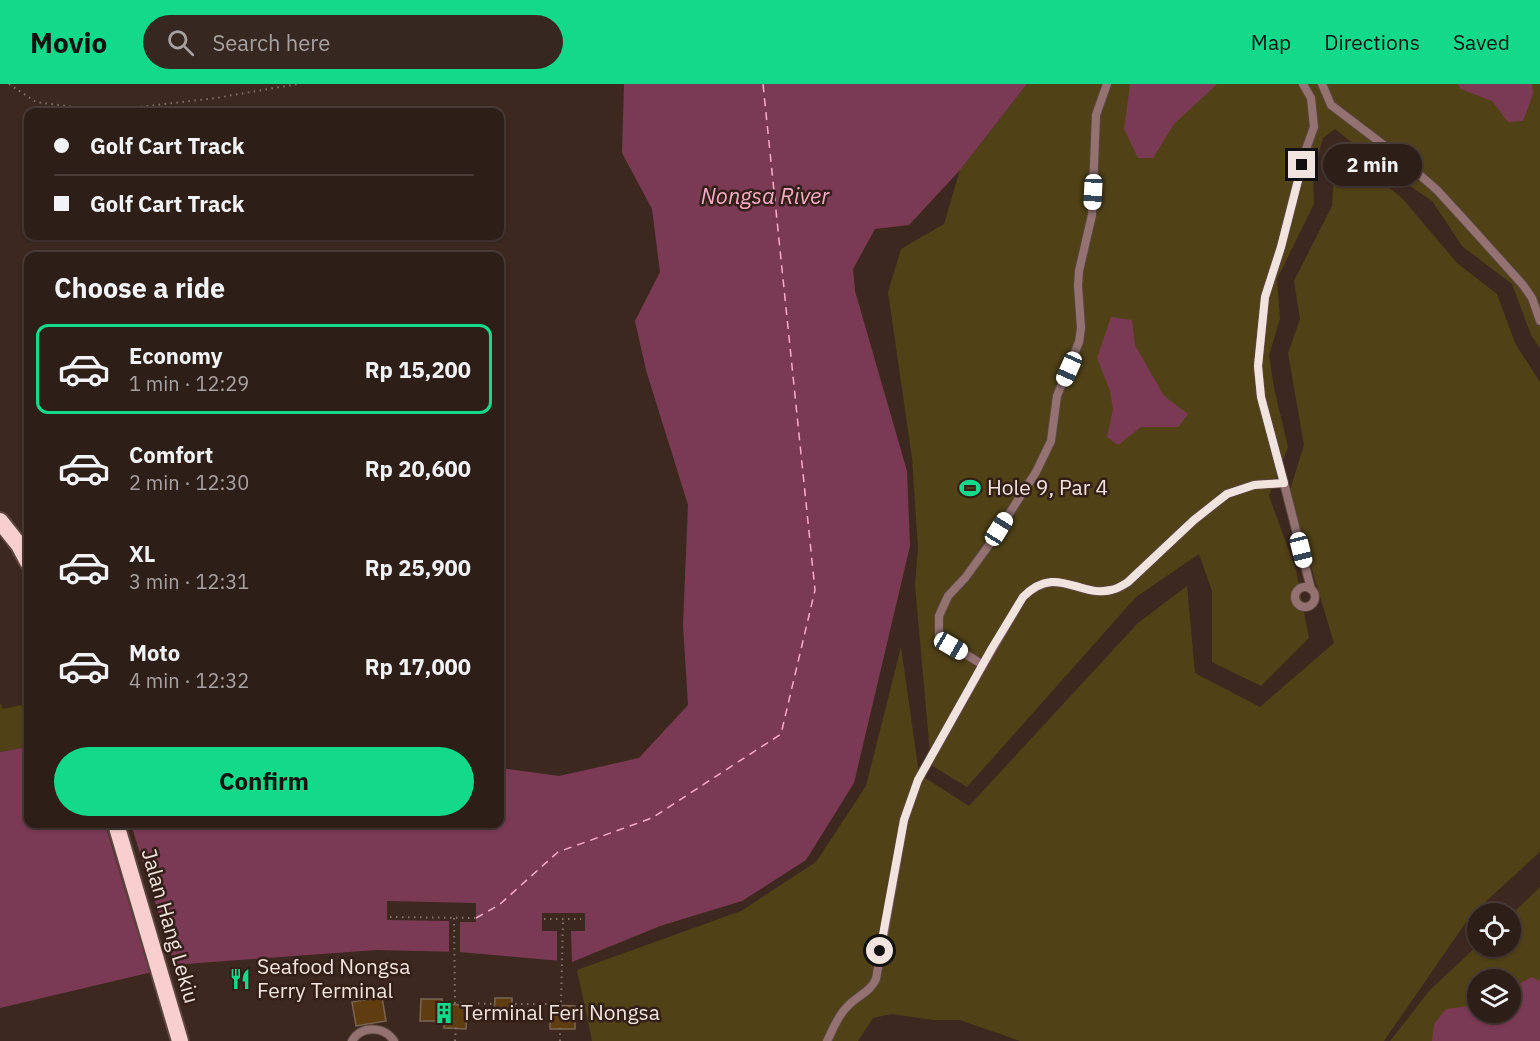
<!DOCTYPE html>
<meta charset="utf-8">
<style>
:root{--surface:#2e1e18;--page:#362721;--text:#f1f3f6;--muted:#a7a2a2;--line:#493c37;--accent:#13d98a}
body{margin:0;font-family:"IBM Plex Sans",sans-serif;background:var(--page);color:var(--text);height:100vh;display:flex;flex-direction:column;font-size:22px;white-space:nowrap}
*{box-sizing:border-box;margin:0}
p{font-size:20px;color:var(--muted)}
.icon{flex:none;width:33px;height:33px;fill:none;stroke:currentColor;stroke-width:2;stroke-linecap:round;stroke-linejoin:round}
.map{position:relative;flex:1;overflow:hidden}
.details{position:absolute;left:24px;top:168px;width:480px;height:576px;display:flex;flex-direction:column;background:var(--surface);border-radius:12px;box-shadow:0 2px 4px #0004,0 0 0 2px var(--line)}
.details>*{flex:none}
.top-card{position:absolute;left:24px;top:24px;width:480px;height:132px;border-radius:12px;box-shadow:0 2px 4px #0004,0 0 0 2px var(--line);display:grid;align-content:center;height:132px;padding:0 30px;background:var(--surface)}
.controls{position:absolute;left:1467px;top:819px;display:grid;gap:12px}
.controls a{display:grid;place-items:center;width:54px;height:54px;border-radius:50%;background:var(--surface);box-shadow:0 2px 4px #0004,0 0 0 2px var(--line);font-size:30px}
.end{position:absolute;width:27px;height:27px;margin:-14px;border:8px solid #f1e3dd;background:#111;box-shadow:0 0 0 3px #111}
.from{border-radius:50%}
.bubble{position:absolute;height:42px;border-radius:21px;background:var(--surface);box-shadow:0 2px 4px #0004,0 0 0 2px var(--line);font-size:20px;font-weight:700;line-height:42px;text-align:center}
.car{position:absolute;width:18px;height:36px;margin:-18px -9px;border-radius:8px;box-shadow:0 0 4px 2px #0007;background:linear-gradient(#fff 24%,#345 0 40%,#fff 0 76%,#345 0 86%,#fff 0)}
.top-card b{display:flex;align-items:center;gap:21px;height:57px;font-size:22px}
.top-card b+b{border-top:2px solid var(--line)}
.top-card i{width:15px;height:15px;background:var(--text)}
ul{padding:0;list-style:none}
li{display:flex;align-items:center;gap:18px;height:90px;margin:0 12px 9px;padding:0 18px;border:3px solid transparent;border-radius:12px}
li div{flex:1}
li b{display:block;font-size:22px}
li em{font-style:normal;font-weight:700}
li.on{border-color:var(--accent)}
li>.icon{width:54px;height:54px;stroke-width:1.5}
h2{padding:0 30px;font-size:27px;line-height:72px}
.primary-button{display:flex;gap:12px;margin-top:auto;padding:12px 30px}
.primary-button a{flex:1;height:69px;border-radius:36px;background:var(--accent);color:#111;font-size:24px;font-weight:700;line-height:69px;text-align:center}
header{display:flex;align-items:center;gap:36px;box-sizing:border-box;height:84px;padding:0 30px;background:var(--accent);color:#111}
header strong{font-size:28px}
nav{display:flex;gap:33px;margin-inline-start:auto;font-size:21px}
.search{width:420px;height:54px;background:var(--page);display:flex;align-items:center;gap:15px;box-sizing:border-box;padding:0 21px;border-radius:33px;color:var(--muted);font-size:22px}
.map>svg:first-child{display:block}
.green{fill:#504117;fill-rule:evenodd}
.water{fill:#7b3a54}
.pier{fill:#3d2820}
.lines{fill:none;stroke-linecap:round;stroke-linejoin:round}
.ferry{stroke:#fcacc9;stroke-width:1.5;stroke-dasharray:8 6;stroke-linecap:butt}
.building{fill:#603c11;stroke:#786654;stroke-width:1.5}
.service-casing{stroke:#5a463e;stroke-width:10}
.trunk-casing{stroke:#5a463e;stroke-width:20}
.path{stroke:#84726b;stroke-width:2;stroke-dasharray:1.5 4.5;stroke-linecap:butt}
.service{stroke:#947272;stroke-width:8}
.trunk{stroke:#f8cece;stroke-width:16}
.route{stroke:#f1e3dd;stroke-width:8}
.labels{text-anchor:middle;stroke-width:5;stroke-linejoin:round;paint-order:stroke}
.poi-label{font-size:21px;fill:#f1e3dd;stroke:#331f17;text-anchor:start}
.street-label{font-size:21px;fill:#f1e3dd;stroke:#331f17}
.water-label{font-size:22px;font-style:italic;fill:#fcacc9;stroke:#331f17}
</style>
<header>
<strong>Movio</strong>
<div class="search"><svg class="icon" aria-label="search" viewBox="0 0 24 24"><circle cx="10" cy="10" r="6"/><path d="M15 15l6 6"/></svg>Search here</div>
<nav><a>Map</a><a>Directions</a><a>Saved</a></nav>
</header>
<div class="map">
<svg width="1540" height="957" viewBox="0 0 1540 957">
<rect width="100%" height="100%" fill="#3d2820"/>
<!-- green -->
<g class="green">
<polygon points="1027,0 1540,0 1540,264 1531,251 1512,200 1462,162 1432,117 1382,83 1335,45 1323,54 1313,90 1314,120 1277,195 1280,235 1269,271 1274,304 1288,363 1269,412 1296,486 1309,554 1261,602 1212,578 1212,507 1199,470 1136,513 967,703 931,681 915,501 918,464 912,374 888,208 901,165 944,140 960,86"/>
<polygon points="1336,60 1402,114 1457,179 1497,210 1515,259 1540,298 1540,768 1471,831 1384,957 1020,957 960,936 933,936 892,930 873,934 858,957 592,957 577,886 741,827 816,778 866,702 901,563 919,690 969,722 1138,539 1187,502 1195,589 1260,623 1334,559 1289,409 1304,361 1288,269 1300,235 1294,197 1332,122"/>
<polygon points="0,619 3,625 21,621 28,625 28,663 0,668"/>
<path d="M1540,803V957H1390L1430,906L1477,862H1510L1511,831ZM1478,896H1510V928H1478Z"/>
</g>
<!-- water -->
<g class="water">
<polygon points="624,0 1027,0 960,86 909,141 875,145 853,185 855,207 907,387 910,462 854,699 806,776 742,817 660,842 572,878 460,868 376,866 186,880 0,924 0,668 28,663 28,740 500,740 500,684 559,692 639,674 688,621 683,541 688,421 646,286 635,237 660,188 652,125 622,69"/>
<polygon points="1130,0 1217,0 1174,40 1153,74 1138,74 1124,45"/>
<polygon points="1458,0 1532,0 1533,10 1523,37 1508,38 1492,17 1461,5"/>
<polygon points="1111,233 1132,236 1135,261 1164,312 1188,330 1178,343 1141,343 1118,361 1107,353 1113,325 1110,307 1097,274"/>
<polygon points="1532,893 1540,897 1540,957 1432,957 1434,940 1446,925 1477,921 1478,928 1510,928 1511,904"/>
</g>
<!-- pier -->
<g class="pier">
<polygon points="105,740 131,740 176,886 151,893"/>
<polygon points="387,817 476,819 476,838 460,838 460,868 449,868 449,837 387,836"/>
<polygon points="542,829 585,829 585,847 571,847 572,878 557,878 557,847 542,847"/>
</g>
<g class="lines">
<!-- ferry -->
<polyline class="ferry" points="476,834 499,821 558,768 652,734 781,650 815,506 763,0"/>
</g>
<!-- building -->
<g class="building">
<polygon points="382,913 386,937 356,942 352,918"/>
<polygon points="495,914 512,914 512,931 494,931"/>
<polygon points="421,915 442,915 442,920 467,921 466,945 444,944 444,937 420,937"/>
<polygon points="550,921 575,922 575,945 550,945"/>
</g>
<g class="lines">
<defs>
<g id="service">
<path d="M1107,0L1096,31L1092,131L1079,187L1078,201L1081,244L1079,258L1057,312L1051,357L1036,388L989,461L965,494L948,512L939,532V551L943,556L983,581L1023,513C1056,480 1079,514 1111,506C1117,505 1123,502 1128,498L1194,436L1227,410L1254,401L1284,399L1261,313L1258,282L1265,213L1281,163L1305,68L1314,43L1311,14L1303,0"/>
<polyline points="1322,0 1331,21 1398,72 1437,106 1469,141 1523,201 1532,214 1540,237"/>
<polyline points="1284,399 1311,505"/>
<circle cx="1305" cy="513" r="10"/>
<path d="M352,957C362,941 384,942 394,957"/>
<path d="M827,957C833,946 837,933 846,924C856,912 870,909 876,895L904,736L918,696L983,581"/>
</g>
<g id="trunk">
<polyline points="0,437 19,461 28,478"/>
<polyline points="116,740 180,957"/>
</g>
</defs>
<!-- service casing -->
<use href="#service" class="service-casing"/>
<!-- trunk casing -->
<use href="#trunk" class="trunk-casing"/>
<!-- path -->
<g class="path">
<polyline points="9,0 36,18 105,27 216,14 298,0"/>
<polyline points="390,833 476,834"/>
<polyline points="454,834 455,919 496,920"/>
<polyline points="544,835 581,835"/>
<polyline points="515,920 561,920 563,835"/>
<polyline points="455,957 456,943"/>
<polyline points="560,957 560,944"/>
</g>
<!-- service -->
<use href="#service" class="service"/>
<!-- trunk -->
<use href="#trunk" class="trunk"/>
</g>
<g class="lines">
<!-- route -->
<path class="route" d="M880,867L904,736L918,696L992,564L1023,513C1056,479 1079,514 1111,506C1117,505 1123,501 1128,498L1194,436L1227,410L1254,401L1284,399L1261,313L1258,282L1265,213L1281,163L1302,81"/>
</g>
<!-- icons -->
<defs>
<symbol id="stadium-bare" viewBox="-9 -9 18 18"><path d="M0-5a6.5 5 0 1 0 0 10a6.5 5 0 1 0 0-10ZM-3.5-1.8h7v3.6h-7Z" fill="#13d98a" stroke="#331f17" stroke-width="2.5" paint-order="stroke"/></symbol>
<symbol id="restaurant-bare" viewBox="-9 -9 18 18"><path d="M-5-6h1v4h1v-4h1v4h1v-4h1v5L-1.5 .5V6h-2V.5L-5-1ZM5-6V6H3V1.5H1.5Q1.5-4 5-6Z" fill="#13d98a" stroke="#331f17" stroke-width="2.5" paint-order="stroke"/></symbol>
<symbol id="building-bare" viewBox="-9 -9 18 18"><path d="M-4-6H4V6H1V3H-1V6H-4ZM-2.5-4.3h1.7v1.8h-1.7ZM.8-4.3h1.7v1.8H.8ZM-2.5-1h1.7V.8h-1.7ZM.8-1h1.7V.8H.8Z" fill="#13d98a" stroke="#331f17" stroke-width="2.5" paint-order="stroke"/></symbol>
</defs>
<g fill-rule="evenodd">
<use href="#stadium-bare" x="955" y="389" width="30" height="30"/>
<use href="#restaurant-bare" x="225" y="880" width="30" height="30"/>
<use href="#building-bare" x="429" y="914" width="30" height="30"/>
</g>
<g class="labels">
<!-- poi labels -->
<g class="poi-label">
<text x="987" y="411">Hole 9, Par 4</text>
<text x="257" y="890">Seafood Nongsa<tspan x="257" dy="24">Ferry Terminal</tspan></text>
<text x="461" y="936">Terminal Feri Nongsa</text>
</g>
<!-- street labels -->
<g class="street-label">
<text transform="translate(170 842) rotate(74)" y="7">Jalan Hang Lekiu</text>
</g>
<!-- water labels -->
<g class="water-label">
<text x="765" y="120">Nongsa River</text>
</g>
</g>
</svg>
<div class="controls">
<a><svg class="icon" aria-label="locate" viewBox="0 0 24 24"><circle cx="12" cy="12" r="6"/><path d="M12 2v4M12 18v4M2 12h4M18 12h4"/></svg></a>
<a><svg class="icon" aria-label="layers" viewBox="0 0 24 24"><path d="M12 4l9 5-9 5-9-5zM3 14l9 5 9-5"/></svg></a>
</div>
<i class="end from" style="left:880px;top:867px"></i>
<i class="end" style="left:1302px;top:81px"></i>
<div class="bubble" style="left:1323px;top:60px;width:99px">2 min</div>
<i class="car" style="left:1093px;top:108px;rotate:183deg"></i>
<i class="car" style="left:1069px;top:285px;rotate:204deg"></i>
<i class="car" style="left:999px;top:445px;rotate:32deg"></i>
<i class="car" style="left:1301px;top:466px;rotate:166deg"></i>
<i class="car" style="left:951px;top:562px;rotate:120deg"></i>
<div class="top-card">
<b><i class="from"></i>Golf Cart Track</b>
<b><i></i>Golf Cart Track</b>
</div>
<section class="details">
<h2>Choose a ride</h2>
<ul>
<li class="on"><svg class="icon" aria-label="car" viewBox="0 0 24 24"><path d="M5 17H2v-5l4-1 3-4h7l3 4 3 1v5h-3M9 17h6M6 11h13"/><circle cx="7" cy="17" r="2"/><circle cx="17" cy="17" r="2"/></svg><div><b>Economy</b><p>1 min · 12:29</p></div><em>Rp 15,200</em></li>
<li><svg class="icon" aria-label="car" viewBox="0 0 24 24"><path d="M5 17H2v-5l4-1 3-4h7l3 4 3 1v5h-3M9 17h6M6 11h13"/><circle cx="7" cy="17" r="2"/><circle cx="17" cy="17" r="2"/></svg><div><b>Comfort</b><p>2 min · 12:30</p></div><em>Rp 20,600</em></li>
<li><svg class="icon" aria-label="car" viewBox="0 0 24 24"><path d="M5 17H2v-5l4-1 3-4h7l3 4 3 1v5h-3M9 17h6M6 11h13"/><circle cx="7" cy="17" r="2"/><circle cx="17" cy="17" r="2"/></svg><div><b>XL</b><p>3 min · 12:31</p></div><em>Rp 25,900</em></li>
<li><svg class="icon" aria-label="car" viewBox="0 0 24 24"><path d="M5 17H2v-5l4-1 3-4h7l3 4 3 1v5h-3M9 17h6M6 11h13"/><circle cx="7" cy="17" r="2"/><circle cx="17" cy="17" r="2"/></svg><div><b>Moto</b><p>4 min · 12:32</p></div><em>Rp 17,000</em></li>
</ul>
<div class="primary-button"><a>Confirm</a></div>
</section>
</div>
